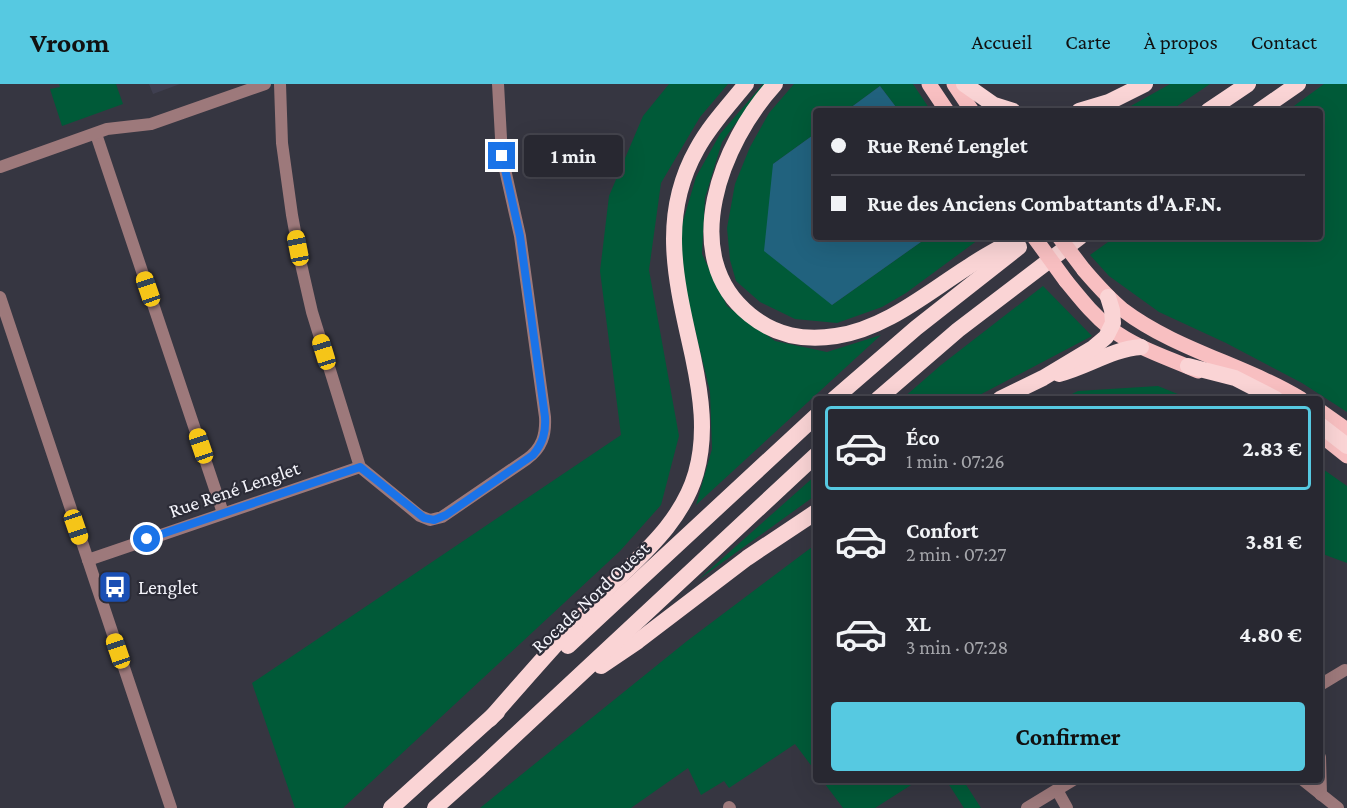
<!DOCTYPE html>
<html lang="fr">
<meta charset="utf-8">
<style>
:root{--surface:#282831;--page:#303039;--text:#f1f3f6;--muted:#a5a6ab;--line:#44444d;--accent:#56c9e1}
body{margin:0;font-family:"Crimson Pro",serif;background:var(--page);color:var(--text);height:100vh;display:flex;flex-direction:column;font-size:22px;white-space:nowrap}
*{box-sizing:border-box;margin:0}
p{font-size:20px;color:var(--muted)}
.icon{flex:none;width:33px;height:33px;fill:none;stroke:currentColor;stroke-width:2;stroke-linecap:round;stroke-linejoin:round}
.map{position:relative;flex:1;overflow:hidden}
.sheet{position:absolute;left:813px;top:312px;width:510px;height:387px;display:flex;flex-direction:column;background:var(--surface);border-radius:6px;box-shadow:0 6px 24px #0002,0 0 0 2px var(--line)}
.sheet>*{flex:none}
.guide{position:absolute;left:813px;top:24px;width:510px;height:132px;border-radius:6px;box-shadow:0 6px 24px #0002,0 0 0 2px var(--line);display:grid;align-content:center;height:132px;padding:0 18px;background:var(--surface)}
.end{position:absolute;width:27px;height:27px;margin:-14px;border:8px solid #1a73e8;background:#fff;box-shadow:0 0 0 3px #fff}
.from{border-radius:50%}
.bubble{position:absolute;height:42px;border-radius:6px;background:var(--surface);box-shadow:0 6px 24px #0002,0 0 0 2px var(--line);font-size:20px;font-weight:700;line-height:42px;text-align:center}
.car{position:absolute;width:18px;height:36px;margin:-18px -9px;border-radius:8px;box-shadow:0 0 4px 2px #0007;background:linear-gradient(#f5c518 24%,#345 0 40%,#f5c518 0 76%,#345 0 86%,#f5c518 0)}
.guide b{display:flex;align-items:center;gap:21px;height:57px;font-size:22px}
.guide b+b{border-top:2px solid var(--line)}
.guide i{width:15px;height:15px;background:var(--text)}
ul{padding:10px 0 0;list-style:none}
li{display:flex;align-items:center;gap:18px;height:84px;margin:0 12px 9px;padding:0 6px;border:3px solid transparent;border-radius:6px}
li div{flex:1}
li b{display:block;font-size:22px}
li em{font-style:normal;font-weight:700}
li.selected{border-color:var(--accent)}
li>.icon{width:54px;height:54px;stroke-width:1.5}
.cta{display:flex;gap:12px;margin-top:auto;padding:12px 18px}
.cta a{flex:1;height:69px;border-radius:6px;background:var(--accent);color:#111;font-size:24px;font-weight:700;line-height:69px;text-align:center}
header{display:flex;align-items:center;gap:36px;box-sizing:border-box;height:84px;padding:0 30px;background:var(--accent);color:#111}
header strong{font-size:28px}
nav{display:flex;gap:33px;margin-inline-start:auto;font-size:21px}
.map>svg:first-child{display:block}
.built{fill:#3f3f50}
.green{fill:#005a38}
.water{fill:#21627e}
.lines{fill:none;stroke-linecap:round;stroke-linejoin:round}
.minor{stroke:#9d797b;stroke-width:12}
.tertiary{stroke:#9d797b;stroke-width:12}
.primary{stroke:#f8bfc1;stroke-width:15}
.trunk{stroke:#fad4d5;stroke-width:16}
.primary-bridge{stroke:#f8bfc1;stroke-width:15}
.route{stroke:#1a73e8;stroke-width:8}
.labels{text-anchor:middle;stroke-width:4.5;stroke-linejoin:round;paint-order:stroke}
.street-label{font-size:20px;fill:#f4f4fb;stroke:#2c2c37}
.poi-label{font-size:20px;fill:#f4f4fb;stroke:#2c2c37;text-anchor:start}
</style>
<header>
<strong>Vroom</strong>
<nav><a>Accueil</a><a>Carte</a><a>À propos</a><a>Contact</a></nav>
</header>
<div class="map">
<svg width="1347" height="724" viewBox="0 0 1347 724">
<rect width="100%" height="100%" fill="#363641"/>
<!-- built -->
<polygon class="built" points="149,0 180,0 153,10"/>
<!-- green -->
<g class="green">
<polygon points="59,0 116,0 123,20 62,42 50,5 60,3"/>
<polygon points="669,0 728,0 700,33 661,99 649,186 679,352 661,421 620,467 343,724 295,724 252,599 621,351 600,187 609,112 643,32"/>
<polygon points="763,0 765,0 722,58 705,114 702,170 727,222 775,257 827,268 881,251 696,421 712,365 710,308 681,187 681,144 696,93 720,50"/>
<polygon points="794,0 913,0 931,27 899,27 880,2 846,27 816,27 816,49 773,80 832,221 928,153 982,153 906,209 882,223 837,239 795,235 760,218 736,197 730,176 727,144 735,100 750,63 769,29"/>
<polygon points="1170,0 1210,0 1170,27 1122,27"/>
<polygon points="1324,0 1347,0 1347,328 1302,299 1226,259 1159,228 1109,192 1090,171 1115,153 1320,153 1320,27 1287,27"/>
<polygon points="1043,202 1092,252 972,315 902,315 941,281"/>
<polygon points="1158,302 1190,315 1062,315 1078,307"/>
<polygon points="1320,383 1347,402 1347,479 1320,469"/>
<polygon points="816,391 816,411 698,496"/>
<polygon points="816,460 816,688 795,660 729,704 724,697 701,711 688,684 631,724 480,724 687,557"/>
<polygon points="822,696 919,696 875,724 843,724"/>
<polygon points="946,696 963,696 981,724 964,724"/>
</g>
<!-- water -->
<g class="water">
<polygon points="880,2 899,27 846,27"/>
<polygon points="816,49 816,153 928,153 832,221 764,167 773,80"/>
</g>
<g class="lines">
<!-- minor -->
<g class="minor">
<path d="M280,0L282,59L292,131L301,180L312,228L360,383L420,432L430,436L442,433L527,375C542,364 546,351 545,333L520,152L502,72L498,0"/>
<polyline points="96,50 223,429"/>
<polyline points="0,83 107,45 151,40 265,0"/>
<polyline points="88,476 360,383"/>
<polyline points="1320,601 1345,586"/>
<polyline points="1320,673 1321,711"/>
<polyline points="1303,696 1338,724"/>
<polyline points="1057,706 1067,724"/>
<polyline points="729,723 730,724"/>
<polyline points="1027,724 1073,696"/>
</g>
<!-- tertiary -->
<polyline class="tertiary" points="0,213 171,724"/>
<!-- primary -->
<g class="primary">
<polyline points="929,0 947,27"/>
<polyline points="954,0 972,27"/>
<path d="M1084,186C1096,200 1108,214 1123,226C1176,266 1245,281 1301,315"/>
<path d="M1066,197C1080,214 1093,231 1111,245C1136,264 1169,274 1198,287"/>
<polyline points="1320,327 1347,346"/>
<polyline points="1327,356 1347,372"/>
</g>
<!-- trunk -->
<g class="trunk">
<path d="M775,0C722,58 676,172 750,231C776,252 804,257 836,252C885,245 927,209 968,183C984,172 1002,163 1019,153"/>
<polyline points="964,0 994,21 1013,27"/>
<polyline points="1079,27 1109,18 1145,0"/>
<polyline points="1208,27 1248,0"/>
<polyline points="1259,27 1298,0"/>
<polyline points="1188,282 1235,294 1276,315"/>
<path d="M1059,290C1087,283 1112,265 1141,263"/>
<polyline points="834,315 916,244 1019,163"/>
<polyline points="878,315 958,246 1080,153"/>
<polyline points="1000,315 1043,294 1093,264 1106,253 1113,239 1112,226 1108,213"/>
<polyline points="1320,341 1347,362"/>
<polyline points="568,562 816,332"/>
<polyline points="601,582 638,557 747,474 816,428"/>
<path d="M490,635C524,596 558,557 593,520C630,479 680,445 696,389C707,350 701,311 693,273C677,200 658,134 697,65C710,41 729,21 746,0"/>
<polyline points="391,724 497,628"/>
<polyline points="435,724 480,684 816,371"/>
</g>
<!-- primary-bridge -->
<g class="primary-bridge">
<polyline points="1034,153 1066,197"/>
<polyline points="1059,153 1084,186"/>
</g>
</g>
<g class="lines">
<!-- route -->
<path class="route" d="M147,455L360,383L424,434L434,436L446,431L533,371C543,359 546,348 545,333L520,152L502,72"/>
</g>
<!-- icons -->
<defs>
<symbol id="bus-square" viewBox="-11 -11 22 22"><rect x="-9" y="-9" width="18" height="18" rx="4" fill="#1a4fb4" stroke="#2c2c37"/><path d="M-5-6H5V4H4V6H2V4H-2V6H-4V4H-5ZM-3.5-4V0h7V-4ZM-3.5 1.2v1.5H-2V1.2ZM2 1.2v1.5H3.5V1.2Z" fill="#fff"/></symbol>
</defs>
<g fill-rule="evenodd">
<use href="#bus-square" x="96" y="484" width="38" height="38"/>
</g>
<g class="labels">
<!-- street labels -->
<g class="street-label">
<text transform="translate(234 405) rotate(-19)" y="7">Rue René Lenglet</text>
<text transform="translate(590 513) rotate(-43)" y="7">Rocade Nord Ouest</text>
</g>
<!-- poi labels -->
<g class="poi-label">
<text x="138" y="510">Lenglet</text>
</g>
</g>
</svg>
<i class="end from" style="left:147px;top:455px"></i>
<i class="end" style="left:502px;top:72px"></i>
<div class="bubble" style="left:524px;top:51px;width:99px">1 min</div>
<i class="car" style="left:298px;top:164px;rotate:349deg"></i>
<i class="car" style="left:148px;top:205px;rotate:341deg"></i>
<i class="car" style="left:324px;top:268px;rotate:343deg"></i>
<i class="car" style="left:201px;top:362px;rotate:341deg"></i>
<i class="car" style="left:76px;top:443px;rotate:161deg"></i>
<i class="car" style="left:118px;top:567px;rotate:341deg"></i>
<div class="guide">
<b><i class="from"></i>Rue René Lenglet</b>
<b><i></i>Rue des Anciens Combattants d'A.F.N.</b>
</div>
<section class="sheet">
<ul>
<li class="selected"><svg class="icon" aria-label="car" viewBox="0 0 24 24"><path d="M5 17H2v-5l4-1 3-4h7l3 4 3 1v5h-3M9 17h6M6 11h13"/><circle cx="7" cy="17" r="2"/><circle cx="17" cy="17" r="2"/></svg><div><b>Éco</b><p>1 min · 07:26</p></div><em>2.83 €</em></li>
<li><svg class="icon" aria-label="car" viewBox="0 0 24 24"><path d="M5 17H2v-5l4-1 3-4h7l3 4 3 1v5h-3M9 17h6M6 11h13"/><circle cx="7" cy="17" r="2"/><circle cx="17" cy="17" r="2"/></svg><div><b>Confort</b><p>2 min · 07:27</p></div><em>3.81 €</em></li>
<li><svg class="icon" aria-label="car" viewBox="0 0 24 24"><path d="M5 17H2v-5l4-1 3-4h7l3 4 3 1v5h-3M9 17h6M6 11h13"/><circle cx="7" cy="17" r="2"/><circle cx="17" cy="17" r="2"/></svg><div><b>XL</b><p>3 min · 07:28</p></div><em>4.80 €</em></li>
</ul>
<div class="cta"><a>Confirmer</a></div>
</section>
</div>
